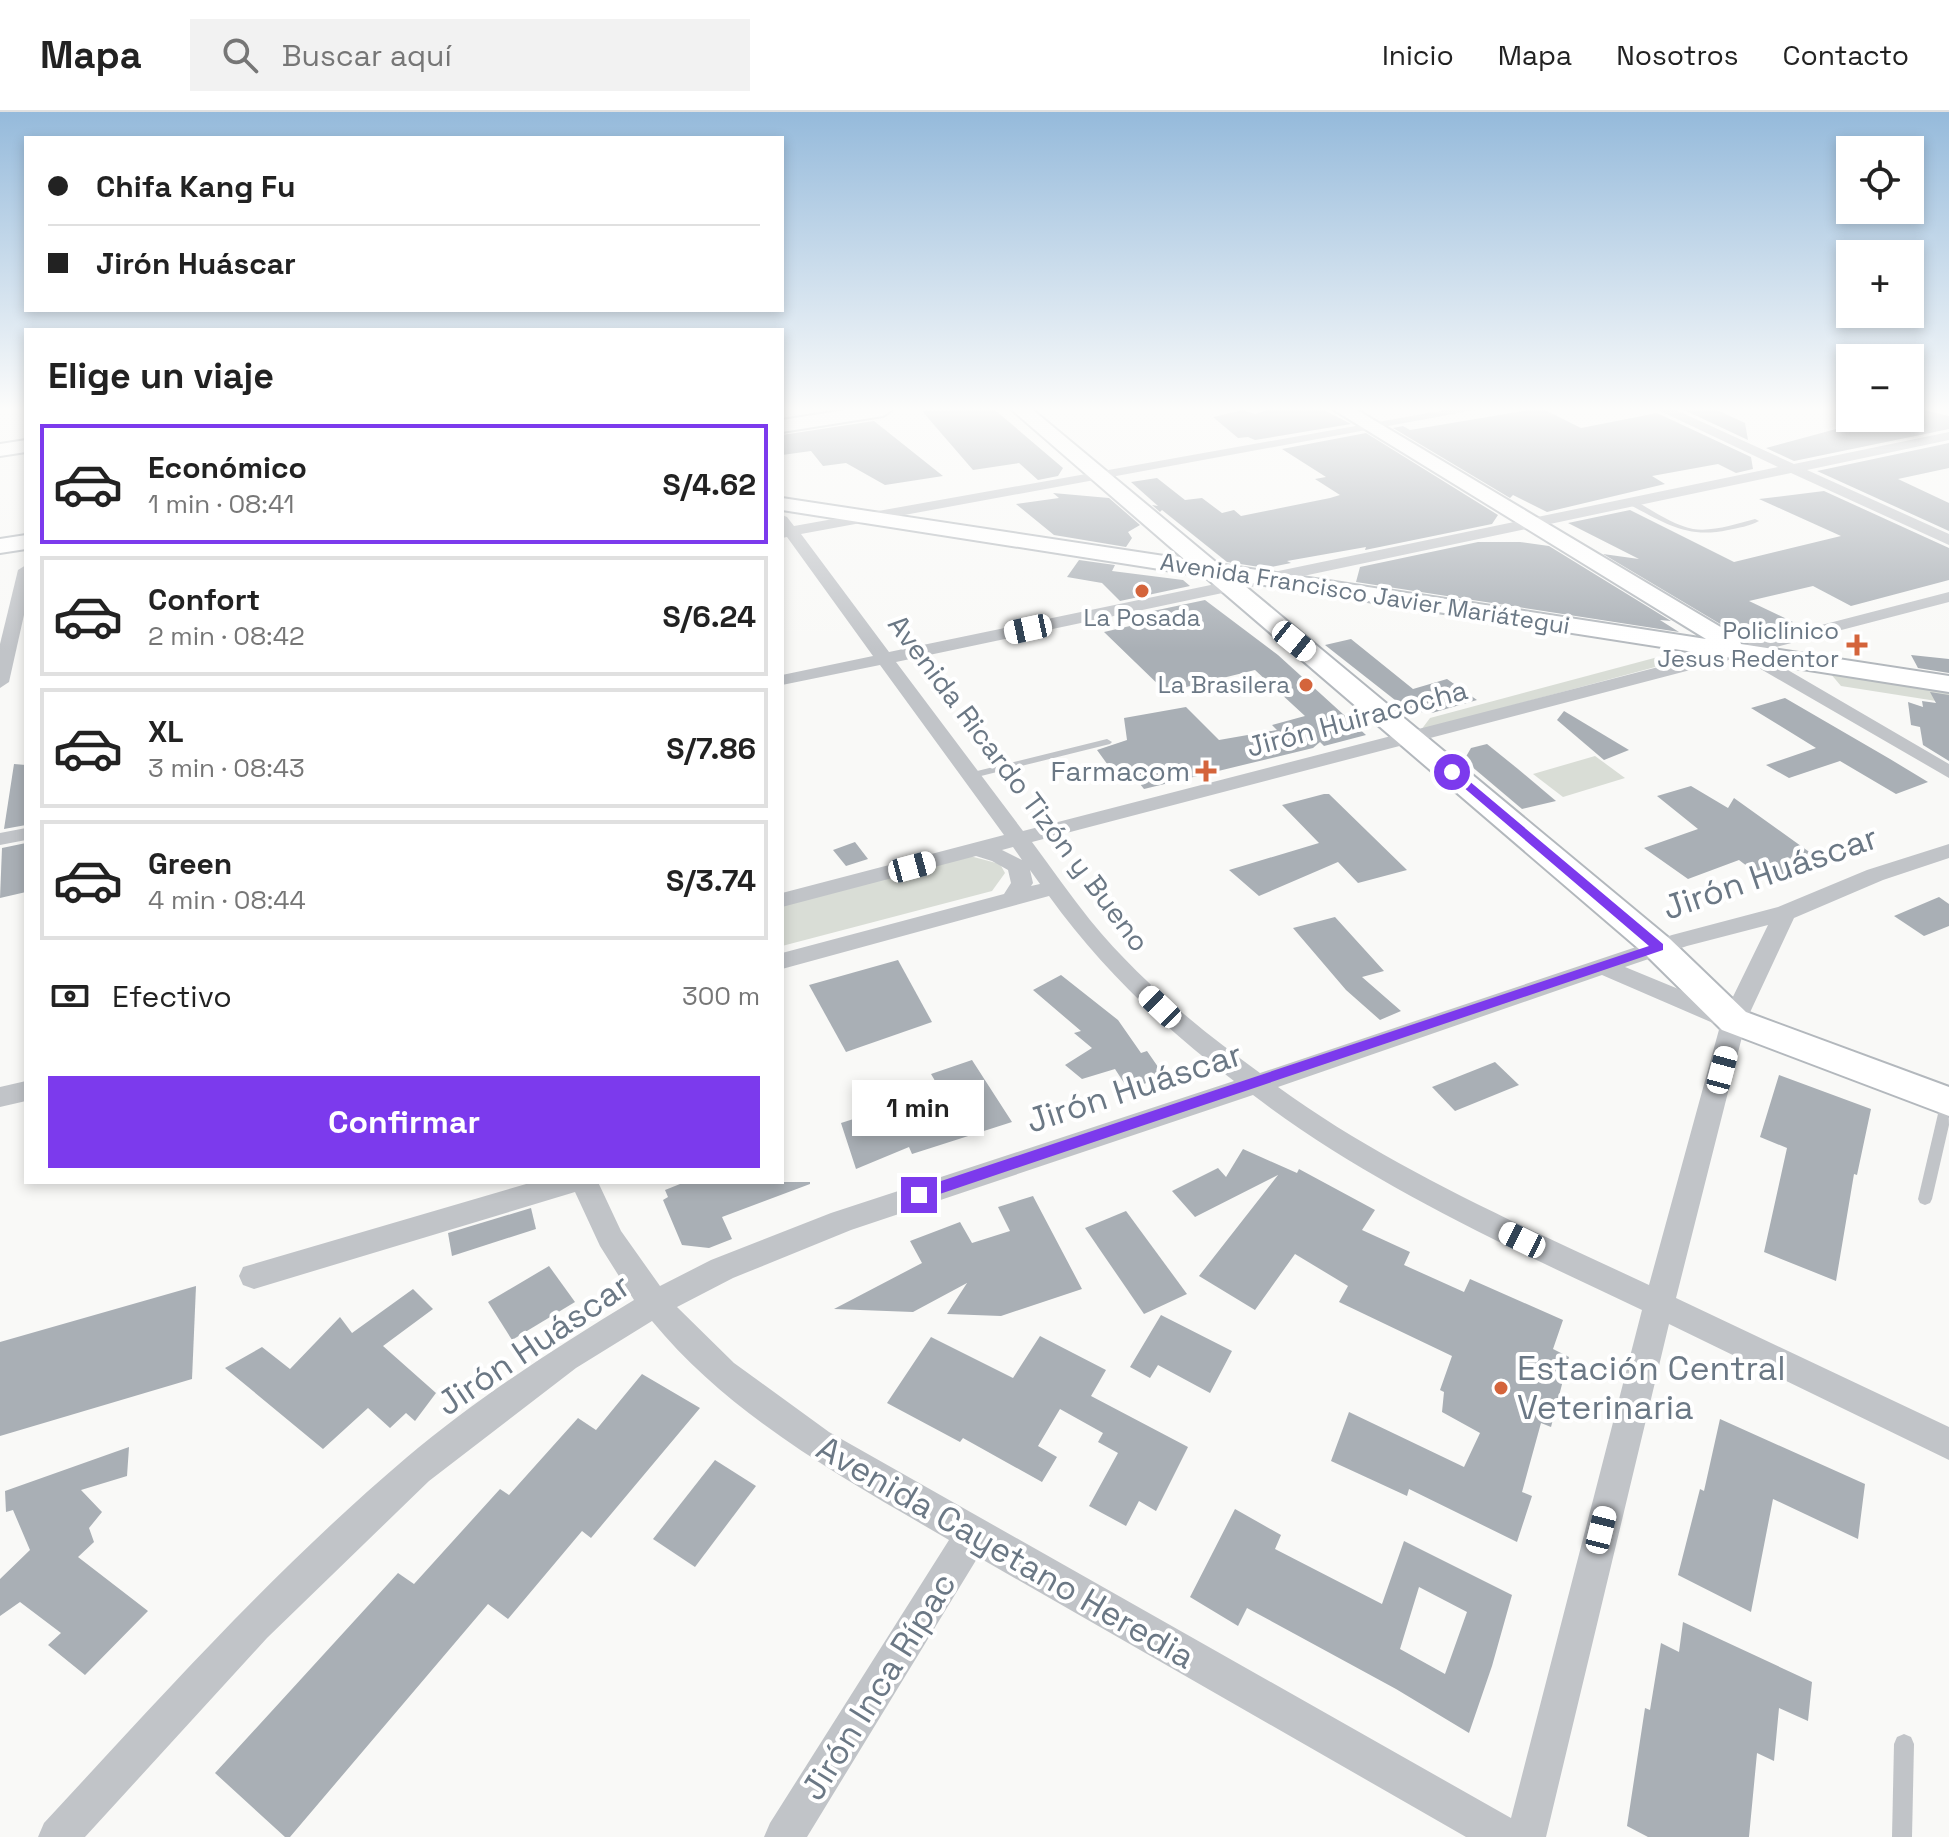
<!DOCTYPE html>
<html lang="es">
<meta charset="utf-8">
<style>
:root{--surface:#fff;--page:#f2f2f2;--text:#222;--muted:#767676;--line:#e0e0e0;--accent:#7c3aed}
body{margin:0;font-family:"Space Grotesk",sans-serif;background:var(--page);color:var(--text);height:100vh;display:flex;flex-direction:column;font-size:30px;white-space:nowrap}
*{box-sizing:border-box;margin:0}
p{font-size:26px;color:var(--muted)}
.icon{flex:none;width:44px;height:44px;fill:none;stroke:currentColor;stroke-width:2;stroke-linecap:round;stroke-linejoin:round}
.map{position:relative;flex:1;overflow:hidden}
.drawer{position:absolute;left:24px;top:216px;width:760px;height:856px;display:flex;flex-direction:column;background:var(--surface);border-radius:0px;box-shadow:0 4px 12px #0003}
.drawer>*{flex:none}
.banner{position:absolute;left:24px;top:24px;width:760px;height:176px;border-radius:0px;box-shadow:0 4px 12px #0003;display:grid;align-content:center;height:176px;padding:0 24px;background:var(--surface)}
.tools{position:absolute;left:1836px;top:24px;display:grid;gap:16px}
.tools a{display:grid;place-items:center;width:88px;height:88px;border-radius:0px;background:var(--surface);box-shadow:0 4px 12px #0003;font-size:40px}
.end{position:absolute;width:36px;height:36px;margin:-18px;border:10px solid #7c3aed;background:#fff;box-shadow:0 0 0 4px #fff}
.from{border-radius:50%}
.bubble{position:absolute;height:56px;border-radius:0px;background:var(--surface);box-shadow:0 4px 12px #0003;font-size:26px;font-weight:700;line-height:56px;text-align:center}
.car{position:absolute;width:24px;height:48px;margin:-24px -12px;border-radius:10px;box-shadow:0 0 6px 2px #0007;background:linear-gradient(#fff 24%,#345 0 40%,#fff 0 76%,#345 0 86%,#fff 0)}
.banner b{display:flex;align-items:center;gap:28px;height:76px;font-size:30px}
.banner b+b{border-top:2px solid var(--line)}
.banner i{width:20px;height:20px;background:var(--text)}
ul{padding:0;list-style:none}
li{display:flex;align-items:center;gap:24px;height:120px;margin:0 16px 12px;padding:0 8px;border:4px solid var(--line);border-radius:0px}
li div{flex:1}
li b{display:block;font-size:30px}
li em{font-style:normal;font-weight:700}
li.active{border-color:var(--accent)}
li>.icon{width:72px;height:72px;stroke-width:1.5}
h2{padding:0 24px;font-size:36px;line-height:96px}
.pay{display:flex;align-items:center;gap:20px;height:88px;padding:0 24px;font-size:30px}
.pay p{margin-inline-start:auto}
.button{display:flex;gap:16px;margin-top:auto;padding:16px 24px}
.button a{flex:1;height:92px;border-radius:0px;background:var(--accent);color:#fff;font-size:32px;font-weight:700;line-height:92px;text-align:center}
header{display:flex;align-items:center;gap:48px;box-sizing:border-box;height:112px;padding:0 40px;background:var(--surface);border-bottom:2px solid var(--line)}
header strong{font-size:38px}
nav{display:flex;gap:44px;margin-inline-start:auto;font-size:28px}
.search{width:560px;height:72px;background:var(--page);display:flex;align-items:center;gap:20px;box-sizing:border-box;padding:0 28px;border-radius:0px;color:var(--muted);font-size:30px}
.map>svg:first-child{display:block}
.green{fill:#d9ddd6}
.building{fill:#a9afb5;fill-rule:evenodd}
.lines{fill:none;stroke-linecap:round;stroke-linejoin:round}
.secondary-casing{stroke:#b3b8bd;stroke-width:4}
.lane{fill:#c1c4c8;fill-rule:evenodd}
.street{fill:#c1c4c8;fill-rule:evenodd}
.secondary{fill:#fff;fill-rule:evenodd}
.route{fill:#7c3aed}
.poi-dot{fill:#d4643b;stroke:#fff;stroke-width:3}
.labels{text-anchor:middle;stroke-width:8;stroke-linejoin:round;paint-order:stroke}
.far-street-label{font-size:24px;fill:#6b7885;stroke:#fff}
.far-poi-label{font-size:24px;fill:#6b7885;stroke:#fff;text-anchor:end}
.street-label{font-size:28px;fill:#6b7885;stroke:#fff}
.poi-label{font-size:28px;fill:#6b7885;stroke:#fff;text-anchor:end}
.near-street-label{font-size:34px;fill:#6b7885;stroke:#fff}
.near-poi-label{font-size:34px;fill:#6b7885;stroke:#fff;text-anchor:start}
</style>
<header>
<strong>Mapa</strong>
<div class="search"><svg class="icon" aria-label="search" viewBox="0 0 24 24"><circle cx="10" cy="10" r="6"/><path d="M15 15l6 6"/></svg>Buscar aquí</div>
<nav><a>Inicio</a><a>Mapa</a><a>Nosotros</a><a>Contacto</a></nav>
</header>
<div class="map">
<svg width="1949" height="1725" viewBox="0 0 1949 1725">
<rect width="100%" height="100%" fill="#f9f9f7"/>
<!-- green -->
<g class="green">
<polygon points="1658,545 1685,547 1421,618 1430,606"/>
<polygon points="1830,561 1949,580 1949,591 1841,574"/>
<polygon points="1595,644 1625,666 1563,685 1533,662"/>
<polygon points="970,744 1000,752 1005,761 992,779 782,834 782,793"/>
</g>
<!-- building -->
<g class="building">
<polygon points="995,298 1063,356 1058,364 1038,368 1019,351 973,358 922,299"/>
<polygon points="1243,298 1255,302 1268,298 1324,298 1351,312 1255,328 1248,325 1238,326 1213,305"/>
<polygon points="1529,298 1545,298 1581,316 1657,301 1751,345 1753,357 1736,361 1718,352 1652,364 1665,372 1547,400 1513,383 1510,386 1393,316 1403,314 1410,318"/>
<polygon points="1684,298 1717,298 1745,311 1748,328"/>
<polygon points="1924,298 1949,304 1949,317 1794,349 1766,336 1877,306 1910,306 1910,301"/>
<polygon points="874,309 943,364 885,373 846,351 823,354 811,339 782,343 782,323"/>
<polygon points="1366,321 1498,403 1492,412 1365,438 1366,435 1287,449 1291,451 1266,456 1227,450 1162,398 1160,400 1152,393 1158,394 1131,370 1157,366 1185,388 1202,386 1222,401 1234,398 1241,404 1330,386 1340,383 1315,367 1326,365 1282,337"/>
<polygon points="1949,331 1949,356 1898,367 1949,391 1949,419 1817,359"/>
<polygon points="1824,379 1949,436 1949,468 1851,494 1813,474 1749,489 1793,510 1756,519 1727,516 1603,442 1639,447 1568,411 1630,398 1734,450 1841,424 1759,387"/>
<polygon points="1053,381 1109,386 1140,413 1128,420 1132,426 1126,435 1054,423 1016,392 1059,386"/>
<polygon points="1478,430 1520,430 1549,434 1671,509 1660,508 1679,520 1356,470 1360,455"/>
<polygon points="1079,448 1115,453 1112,459 1183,468 1190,474 1120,489 1102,471 1067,465"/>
<polygon points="1205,488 1278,543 1366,623 1324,634 1320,630 1313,636 1144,677 1128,657 1113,660 1097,638 1127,628 1124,606 1186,595 1219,628 1277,618 1272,613 1305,604 1255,558 1166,580 1104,520 1143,511 1134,503"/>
<polygon points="1351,527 1413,577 1447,567 1477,588 1432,601 1409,599 1325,533"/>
<polygon points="1911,543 1949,547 1949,561 1918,556"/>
<polygon points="1930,580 1949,583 1949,649 1923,633 1920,615 1911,613 1908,590 1923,595 1922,589 1936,591"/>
<polygon points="1785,586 1890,647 1928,670 1896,682 1840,649 1789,666 1766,653 1816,636 1751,596"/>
<polygon points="1564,599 1629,638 1604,648 1557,608"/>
<polygon points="1487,632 1518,657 1556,689 1522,697 1464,648 1471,636"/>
<polygon points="14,652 26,653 26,713 4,717"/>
<polygon points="1691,674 1728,696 1734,686 1826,752 1768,770 1739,748 1688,767 1644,736 1698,717 1657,684"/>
<polygon points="1324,682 1329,682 1407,758 1358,771 1338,750 1259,784 1229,758 1319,731 1282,693"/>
<polygon points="855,730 868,747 846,754 833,738"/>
<polygon points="26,731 26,780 0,786 2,736"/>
<polygon points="1939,785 1949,792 1949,814 1924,824 1894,804"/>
<polygon points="1335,805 1384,859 1362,865 1401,899 1380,908 1346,878 1293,816"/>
<polygon points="898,848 932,910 846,940 809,873"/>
<polygon points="1061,863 1118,908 1141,941 1147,939 1165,965 1128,977 1115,957 1082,967 1065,953 1092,936 1074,921 1081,919 1033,878"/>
<polygon points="972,948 1012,1010 912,1042 909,1035 856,1057 841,1011 941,979 931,962"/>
<polygon points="1495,950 1519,973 1455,999 1432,975"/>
<polygon points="1779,963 1871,997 1857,1063 1854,1062 1836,1169 1764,1140 1787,1036 1760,1025"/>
<polygon points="1243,1037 1297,1061 1299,1057 1375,1098 1362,1118 1410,1140 1404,1153 1464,1180 1470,1167 1563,1208 1553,1237 1569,1245 1551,1315 1541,1311 1522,1380 1532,1384 1517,1430 1409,1377 1407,1384 1331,1349 1349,1300 1464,1355 1480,1321 1442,1300 1444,1280 1440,1278 1452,1244 1339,1190 1348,1174 1295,1142 1255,1198 1199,1164 1278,1063 1195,1105 1172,1079 1218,1056 1226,1065"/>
<polygon points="685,1070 810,1070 810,1072 722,1105 732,1127 709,1136 682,1133 663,1088 668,1085 665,1078"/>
<polygon points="1033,1084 1082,1177 1001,1204 947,1202 967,1171 913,1200 834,1197 922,1151 910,1129 960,1110 972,1131 1010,1119 998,1095"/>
<polygon points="531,1096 536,1117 452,1144 448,1121"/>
<polygon points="1126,1099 1187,1182 1144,1202 1085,1116"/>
<polygon points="549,1154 575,1190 512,1228 488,1190"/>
<polygon points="196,1174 192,1267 0,1324 0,1230"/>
<polygon points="413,1177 433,1197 383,1234 436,1281 415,1309 406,1301 390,1316 368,1296 323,1337 225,1256 262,1235 290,1257 340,1205 352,1221"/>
<polygon points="1161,1203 1232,1239 1210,1281 1158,1253 1150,1266 1130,1255"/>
<polygon points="1040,1224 1106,1258 1091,1284 1188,1335 1156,1399 1139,1389 1126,1414 1089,1394 1118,1341 1098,1330 1103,1321 1060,1297 1038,1334 1057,1345 1042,1370 963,1326 960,1330 887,1291 931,1225 1013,1266"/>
<polygon points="642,1262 700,1296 591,1426 582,1419 508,1507 488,1492 290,1725 285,1725 215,1661 398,1461 414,1472 500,1377 509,1383 578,1306 596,1318"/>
<polygon points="1720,1307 1865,1372 1858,1427 1773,1387 1751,1500 1678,1463 1700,1377 1704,1379"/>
<polygon points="129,1335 127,1364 81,1378 102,1400 89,1416 94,1430 78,1445 148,1499 85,1563 48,1533 61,1521 20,1490 0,1504 0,1467 30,1438 13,1398 6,1400 5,1379"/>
<polygon points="715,1348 756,1374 695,1455 653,1427"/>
<path d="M1235,1397L1281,1423L1275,1437L1382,1492L1404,1429L1512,1483L1492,1554L1469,1621L1396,1577L1247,1496L1238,1514L1190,1485ZM1419,1475L1467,1500L1445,1562L1400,1537Z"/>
<polygon points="1683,1510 1812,1570 1808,1609 1779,1596 1774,1649 1757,1641 1749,1725 1648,1725 1627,1714 1645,1596 1650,1598 1661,1531 1679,1540"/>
</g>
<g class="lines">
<defs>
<g id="secondary">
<polygon points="845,298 892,298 883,304 782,320 782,308"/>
<polygon points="1012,298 1033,298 1218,452 1706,527 1334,298 1357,298 1739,526 1741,532 1949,564 1949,580 1239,469 1670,827 1746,900 1949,975 1949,1004 1722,918 1646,843 1204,464 782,398 782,386 1184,447"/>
<polygon points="26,328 26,340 0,344 0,332"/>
<polygon points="26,423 26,437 0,441 0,427"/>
</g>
</defs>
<!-- secondary casing -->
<use href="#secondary" class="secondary-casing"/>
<!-- lane -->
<g class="lane">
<path d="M1630,389H1636C1653,399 1673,413 1693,417C1713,420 1735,412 1755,407L1759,409C1750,414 1738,416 1728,418C1687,427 1665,411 1630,393Z"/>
<polygon points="1107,627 1112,630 1110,632 973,666 968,663 969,661"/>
<polygon points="1948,984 1949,1013 1932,1087 1930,1091 1925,1093 1920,1091 1918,1087 1941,989 1943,985"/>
<polygon points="1904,1622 1911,1625 1914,1632 1912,1725 1892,1725 1894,1632 1897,1625"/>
</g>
<!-- street -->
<g class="street">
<path d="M1445,298H1475L801,422L889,540L1778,355L1658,298H1676L1794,352L1949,320V328L1807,358L1949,422V433L1791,361L896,550L1023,719L1949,480V490L1757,540L1949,652V666L1740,545L1032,730C1052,757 1070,783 1090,808C1138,867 1199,917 1260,961L1672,823L1778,795L1867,758L1949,732V746L1883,768L1794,806L1746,909L1676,1186L1949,1315V1348L1669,1212L1546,1725H1466L978,1445L807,1725H764L770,1711L949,1428C843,1366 731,1305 652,1209L576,1256L429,1369L267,1526L85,1725H38L44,1711C160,1586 275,1457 406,1346C477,1286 555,1236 634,1188L600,1134L575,1080L254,1177L243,1173L239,1164L243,1155L533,1070H598L621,1119L660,1174L711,1148L831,1101L1234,969C1164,916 1100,855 1049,784L782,857V841L1004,782L1011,771L1008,758L992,749L976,744L782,795V781L1004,723L880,553L782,573V563L873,544L787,425L782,426V403L787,405L794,414ZM1013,735L1022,748L1002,738ZM1030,758L1040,772L1031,774L1033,771ZM1768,813L1727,897L1625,855L1687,834ZM1602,863L1720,914L1649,1173C1523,1114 1391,1057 1278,975ZM1253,983C1371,1073 1509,1135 1642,1198L1511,1706L829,1320L734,1251L677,1195L733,1166L851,1118Z"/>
<polygon points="26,453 26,494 9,570 0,576 0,532 18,458"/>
<polygon points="26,716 26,728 0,733 0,721"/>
<polygon points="26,969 26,989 0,995 0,975"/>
</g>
<!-- secondary -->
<use href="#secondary" class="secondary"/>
</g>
<!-- sky -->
<linearGradient id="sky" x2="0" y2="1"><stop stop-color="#95badb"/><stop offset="0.55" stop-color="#fcfcfb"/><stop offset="1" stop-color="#fcfcfb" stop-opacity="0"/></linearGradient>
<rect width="1949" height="540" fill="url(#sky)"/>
<!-- route -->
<polygon class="route" points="1449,658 1456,658 1663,832 1663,838 919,1089 914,1087 914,1078 1649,834 1449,663"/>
<!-- markers -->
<g class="poi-dot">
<circle cx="1142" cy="479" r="8"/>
<path d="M1853 521h8v8h8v8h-8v8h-8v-8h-8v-8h8z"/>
<circle cx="1306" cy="573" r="8"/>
<path d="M1202 647h8v8h8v8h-8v8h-8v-8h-8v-8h8z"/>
<circle cx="1501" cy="1276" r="8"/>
</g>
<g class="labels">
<!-- far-street labels -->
<g class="far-street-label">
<text transform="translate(1365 482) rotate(9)" y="8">Avenida Francisco Javier Mariátegui</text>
</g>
<!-- far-poi labels -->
<g class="far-poi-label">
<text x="1142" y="514" text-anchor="middle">La Posada</text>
<text x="1839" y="527">Policlinico<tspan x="1839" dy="28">Jesus Redentor</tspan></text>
<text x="1290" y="581">La Brasilera</text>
</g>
<!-- street labels -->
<g class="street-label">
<text transform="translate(1357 606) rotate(-15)" y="10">Jirón Huiracocha</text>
<text transform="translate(1019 671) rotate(53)" y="10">Avenida Ricardo Tizón y Bueno</text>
</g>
<!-- poi labels -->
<g class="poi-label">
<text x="1190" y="669">Farmacom</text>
</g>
<!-- near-street labels -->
<g class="near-street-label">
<text transform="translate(1770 760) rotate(-19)" y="12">Jirón Huáscar</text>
<text transform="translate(1134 975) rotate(-18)" y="12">Jirón Huáscar</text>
<text transform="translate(533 1232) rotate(-34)" y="12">Jirón Huáscar</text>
<text transform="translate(1006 1440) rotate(30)" y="12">Avenida Cayetano Heredia</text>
<text transform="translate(878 1574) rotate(-58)" y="12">Jirón Inca Rípac</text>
</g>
<!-- near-poi labels -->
<g class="near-poi-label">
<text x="1517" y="1268">Estación Central<tspan x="1517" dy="39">Veterinaria</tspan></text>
</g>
</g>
</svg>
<div class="tools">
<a><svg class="icon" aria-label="locate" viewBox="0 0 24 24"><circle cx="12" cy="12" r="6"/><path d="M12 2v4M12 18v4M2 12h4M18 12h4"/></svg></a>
<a>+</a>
<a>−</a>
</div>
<i class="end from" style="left:1452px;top:660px"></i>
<i class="end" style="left:919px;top:1083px"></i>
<div class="bubble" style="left:852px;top:968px;width:132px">1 min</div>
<i class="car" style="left:1028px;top:517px;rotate:258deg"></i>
<i class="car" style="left:1294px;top:529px;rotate:129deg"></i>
<i class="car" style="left:912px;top:755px;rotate:75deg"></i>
<i class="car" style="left:1160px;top:895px;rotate:314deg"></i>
<i class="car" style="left:1722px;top:958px;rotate:15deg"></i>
<i class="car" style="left:1522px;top:1128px;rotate:296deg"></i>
<i class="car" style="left:1601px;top:1418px;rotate:14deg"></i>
<div class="banner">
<b><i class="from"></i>Chifa Kang Fu</b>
<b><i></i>Jirón Huáscar</b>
</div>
<section class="drawer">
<h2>Elige un viaje</h2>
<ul>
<li class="active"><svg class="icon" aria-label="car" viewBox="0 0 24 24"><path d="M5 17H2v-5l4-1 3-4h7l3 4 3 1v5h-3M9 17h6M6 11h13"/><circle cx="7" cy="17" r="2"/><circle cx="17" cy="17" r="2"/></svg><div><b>Económico</b><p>1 min · 08:41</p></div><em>S/4.62</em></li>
<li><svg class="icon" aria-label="car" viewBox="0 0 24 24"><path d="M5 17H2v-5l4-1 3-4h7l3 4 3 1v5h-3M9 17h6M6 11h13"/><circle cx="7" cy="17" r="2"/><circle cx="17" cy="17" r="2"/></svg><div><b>Confort</b><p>2 min · 08:42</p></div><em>S/6.24</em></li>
<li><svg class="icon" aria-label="car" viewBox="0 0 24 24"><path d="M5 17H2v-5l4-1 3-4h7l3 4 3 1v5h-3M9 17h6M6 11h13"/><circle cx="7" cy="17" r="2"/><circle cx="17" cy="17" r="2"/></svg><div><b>XL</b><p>3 min · 08:43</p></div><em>S/7.86</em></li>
<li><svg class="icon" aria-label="car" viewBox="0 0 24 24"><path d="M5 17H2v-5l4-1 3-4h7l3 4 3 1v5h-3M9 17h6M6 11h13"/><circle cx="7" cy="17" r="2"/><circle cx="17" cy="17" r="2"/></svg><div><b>Green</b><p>4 min · 08:44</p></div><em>S/3.74</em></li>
</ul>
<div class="pay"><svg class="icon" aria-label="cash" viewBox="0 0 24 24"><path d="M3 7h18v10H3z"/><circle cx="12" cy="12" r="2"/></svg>Efectivo<p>300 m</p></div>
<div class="button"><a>Confirmar</a></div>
</section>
</div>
